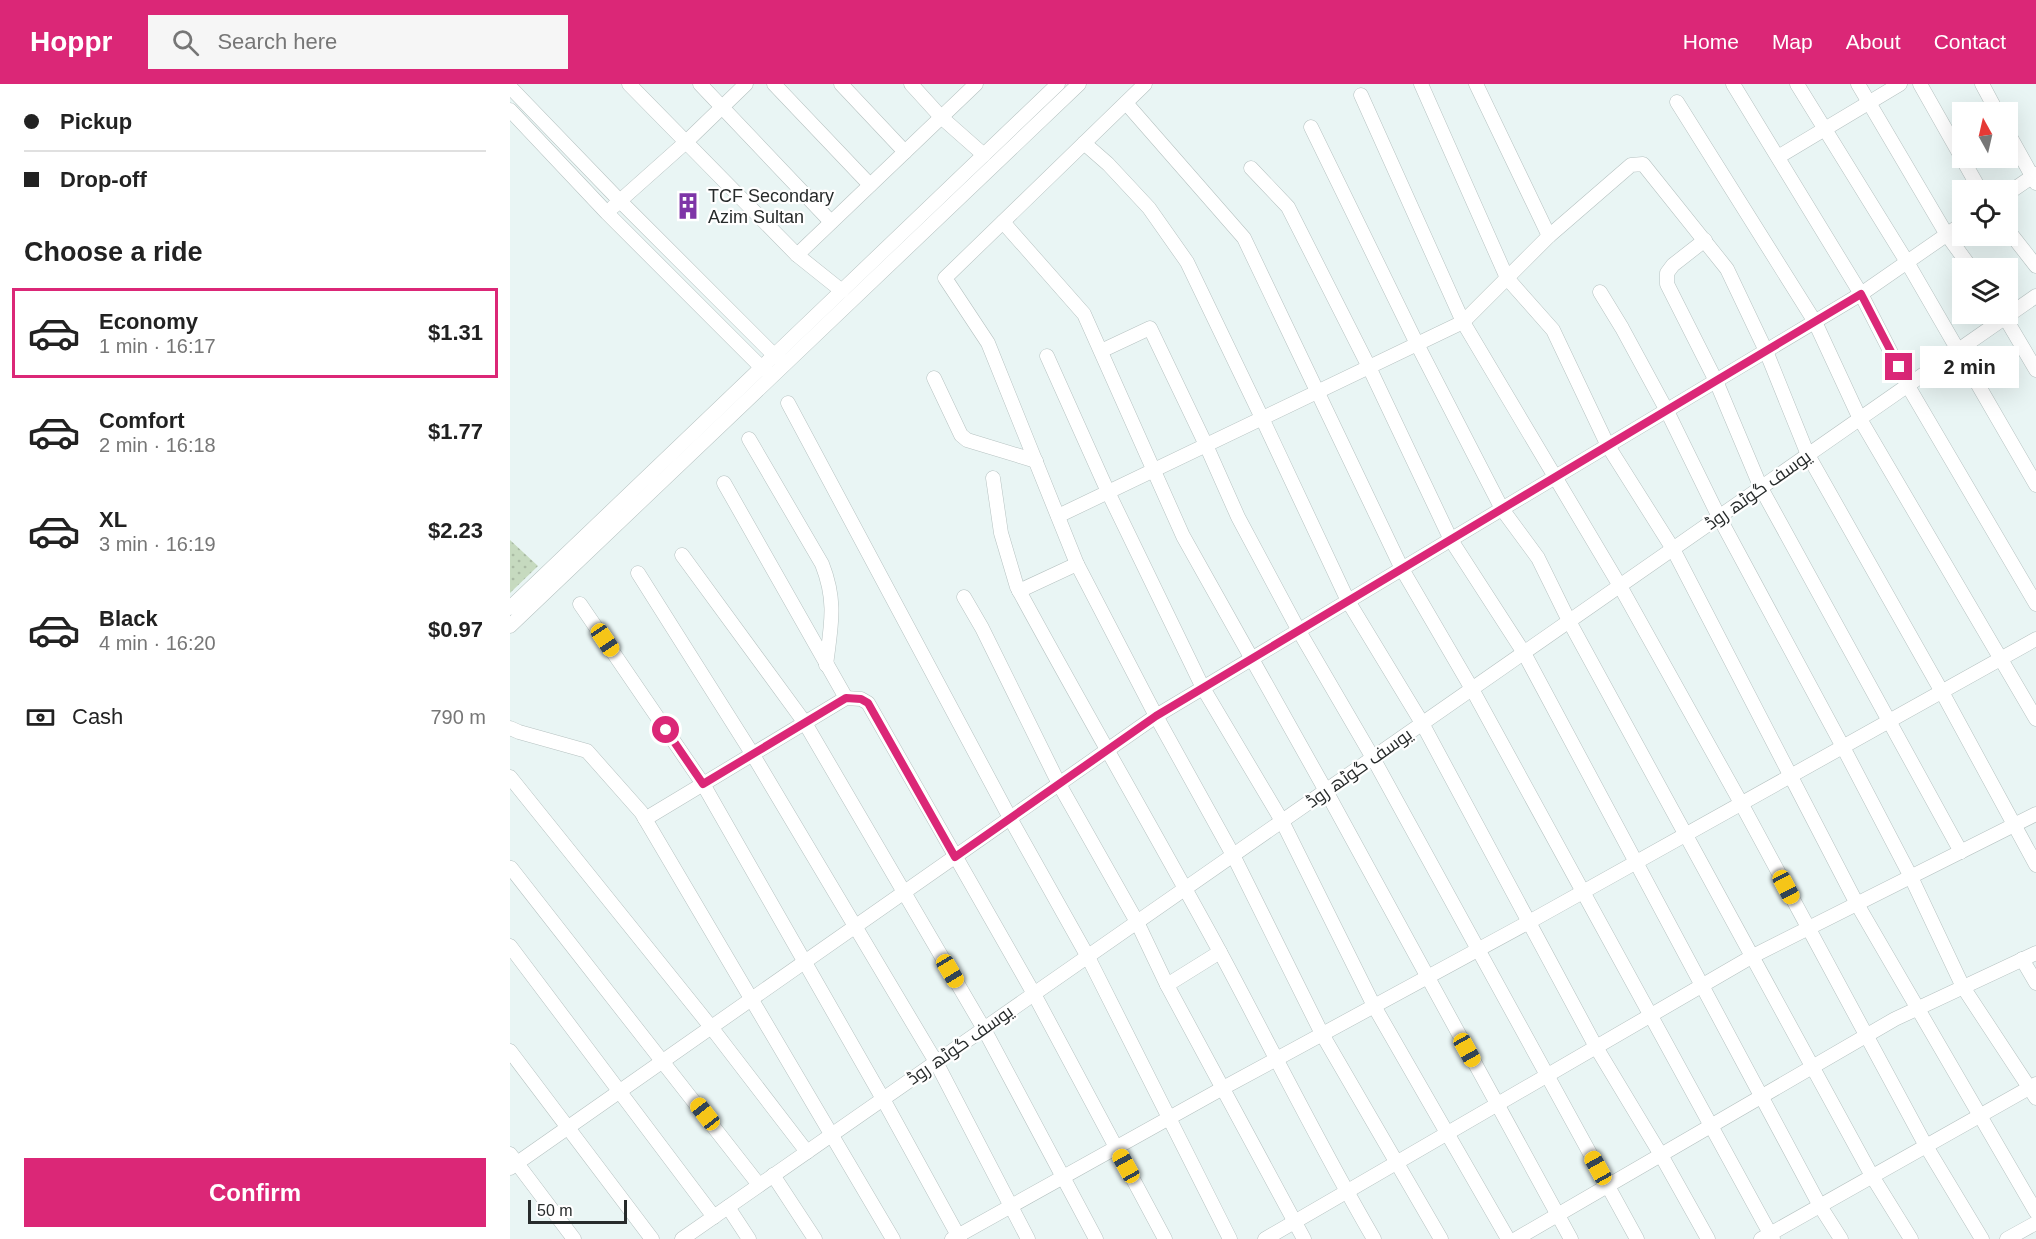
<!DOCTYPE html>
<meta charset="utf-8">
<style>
:root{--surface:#fff;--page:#f6f6f6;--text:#222;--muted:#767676;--line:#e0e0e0;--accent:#db2777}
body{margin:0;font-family:Arial,Cairo,sans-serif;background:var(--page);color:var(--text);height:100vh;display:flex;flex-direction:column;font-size:22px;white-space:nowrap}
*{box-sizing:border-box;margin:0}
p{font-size:20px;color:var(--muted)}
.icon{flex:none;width:33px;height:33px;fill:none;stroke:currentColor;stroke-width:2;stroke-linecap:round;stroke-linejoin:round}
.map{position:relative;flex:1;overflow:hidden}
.drawer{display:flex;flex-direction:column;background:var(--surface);width:510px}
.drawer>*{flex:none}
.hud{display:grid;align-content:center;height:132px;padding:0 24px;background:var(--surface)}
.needle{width:39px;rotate:352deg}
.fabs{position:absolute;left:1442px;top:18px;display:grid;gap:12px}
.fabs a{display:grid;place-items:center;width:66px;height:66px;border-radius:0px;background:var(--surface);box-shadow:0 6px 24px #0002;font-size:30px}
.scale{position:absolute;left:18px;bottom:15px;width:99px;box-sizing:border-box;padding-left:6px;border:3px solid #272b2b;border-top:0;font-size:16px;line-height:21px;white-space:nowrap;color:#272b2b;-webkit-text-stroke:4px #fff;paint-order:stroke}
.end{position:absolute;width:27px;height:27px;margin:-14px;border:8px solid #db2777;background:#fff;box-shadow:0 0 0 3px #fff}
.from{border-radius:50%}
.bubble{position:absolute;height:42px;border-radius:0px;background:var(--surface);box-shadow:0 6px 24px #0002;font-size:20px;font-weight:800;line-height:42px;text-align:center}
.car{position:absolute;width:18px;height:36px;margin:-18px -9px;border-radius:8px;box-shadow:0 0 4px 2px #0007;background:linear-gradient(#f5c518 24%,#345 0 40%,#f5c518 0 76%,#345 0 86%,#f5c518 0)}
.hud b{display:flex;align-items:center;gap:21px;height:57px;font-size:22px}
.hud b+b{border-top:2px solid var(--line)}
.hud i{width:15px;height:15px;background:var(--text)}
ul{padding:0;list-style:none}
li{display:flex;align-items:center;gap:18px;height:90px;margin:0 12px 9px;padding:0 12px;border:3px solid transparent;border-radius:0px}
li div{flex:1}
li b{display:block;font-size:22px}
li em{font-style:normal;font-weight:800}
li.selected{border-color:var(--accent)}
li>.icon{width:54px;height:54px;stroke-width:1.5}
h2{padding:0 24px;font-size:27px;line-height:72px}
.pay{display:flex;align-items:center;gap:15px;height:66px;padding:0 24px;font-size:22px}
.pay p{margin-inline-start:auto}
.button{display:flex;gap:12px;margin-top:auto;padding:12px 24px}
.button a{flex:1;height:69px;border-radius:0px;background:var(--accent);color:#fff;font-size:24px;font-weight:800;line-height:69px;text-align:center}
header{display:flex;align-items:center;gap:36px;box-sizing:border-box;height:84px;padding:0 30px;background:var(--accent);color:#fff}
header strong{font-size:28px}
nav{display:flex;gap:33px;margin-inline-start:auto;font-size:21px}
.search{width:420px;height:54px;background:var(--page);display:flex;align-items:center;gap:15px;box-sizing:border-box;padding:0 21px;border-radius:0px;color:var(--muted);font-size:22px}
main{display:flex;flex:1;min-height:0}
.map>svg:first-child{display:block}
.park{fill:url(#park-dots)}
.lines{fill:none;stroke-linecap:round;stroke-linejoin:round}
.minor-casing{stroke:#b6c2c1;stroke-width:15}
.minor{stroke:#fff;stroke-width:14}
.route{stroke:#db2777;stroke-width:8}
.labels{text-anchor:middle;stroke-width:4.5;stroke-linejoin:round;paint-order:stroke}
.poi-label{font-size:18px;fill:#272b2b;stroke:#fff;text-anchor:start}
.street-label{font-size:18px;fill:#272b2b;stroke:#fff}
</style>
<header>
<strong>Hoppr</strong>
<div class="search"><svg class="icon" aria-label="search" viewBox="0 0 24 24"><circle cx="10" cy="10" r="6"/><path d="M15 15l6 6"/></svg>Search here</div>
<nav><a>Home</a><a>Map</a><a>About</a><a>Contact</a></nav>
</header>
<main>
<section class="drawer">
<div class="hud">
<b><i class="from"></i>Pickup</b>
<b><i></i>Drop-off</b>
</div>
<h2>Choose a ride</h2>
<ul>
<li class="selected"><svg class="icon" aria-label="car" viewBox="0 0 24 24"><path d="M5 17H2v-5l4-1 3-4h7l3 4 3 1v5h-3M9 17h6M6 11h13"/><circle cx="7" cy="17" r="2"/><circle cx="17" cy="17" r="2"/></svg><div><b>Economy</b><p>1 min · 16:17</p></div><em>$1.31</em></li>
<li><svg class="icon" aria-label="car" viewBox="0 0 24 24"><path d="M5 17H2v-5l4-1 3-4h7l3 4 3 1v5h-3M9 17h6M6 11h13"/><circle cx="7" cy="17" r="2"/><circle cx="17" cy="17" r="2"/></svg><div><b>Comfort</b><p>2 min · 16:18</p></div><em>$1.77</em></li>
<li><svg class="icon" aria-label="car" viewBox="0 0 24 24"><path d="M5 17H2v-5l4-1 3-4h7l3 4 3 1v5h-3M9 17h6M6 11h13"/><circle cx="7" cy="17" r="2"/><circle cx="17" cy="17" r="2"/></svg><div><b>XL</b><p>3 min · 16:19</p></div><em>$2.23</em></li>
<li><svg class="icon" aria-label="car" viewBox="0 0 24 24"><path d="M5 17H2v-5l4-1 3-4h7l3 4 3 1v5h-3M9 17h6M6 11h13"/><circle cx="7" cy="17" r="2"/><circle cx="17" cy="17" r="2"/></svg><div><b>Black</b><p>4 min · 16:20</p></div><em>$0.97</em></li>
</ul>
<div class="pay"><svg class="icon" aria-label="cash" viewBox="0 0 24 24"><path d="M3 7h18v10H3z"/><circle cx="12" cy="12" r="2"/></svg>Cash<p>790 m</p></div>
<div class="button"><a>Confirm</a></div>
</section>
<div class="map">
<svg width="1526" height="1155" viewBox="0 0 1526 1155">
<defs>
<pattern id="park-dots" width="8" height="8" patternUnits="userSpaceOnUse" patternTransform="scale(1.5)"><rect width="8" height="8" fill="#c6dabf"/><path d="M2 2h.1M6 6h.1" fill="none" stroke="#aabba4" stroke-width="1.8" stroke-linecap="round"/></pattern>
</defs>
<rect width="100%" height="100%" fill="#e9f5f4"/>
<!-- park -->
<polygon class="park" points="0,456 28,482 0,509"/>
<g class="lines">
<defs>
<g id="minor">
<polyline points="119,0 287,171 332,207"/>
<polyline points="190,0 321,138"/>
<polyline points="264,0 360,101"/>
<polyline points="331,0 395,68"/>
<polyline points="401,0 431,33 474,71"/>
<polyline points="635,0 435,194 478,259 567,480 646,632 723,771 812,950 931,1155"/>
<polyline points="911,0 997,194 1043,246 1098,362 1163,465 1347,820 1526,1128"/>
<polyline points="966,0 1039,152"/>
<polyline points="1223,0 1351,210 1398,302 1526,520"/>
<polyline points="1287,0 1397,178 1526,401"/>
<polyline points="1348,0 1437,151 1461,184"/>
<polyline points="1410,0 1470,106"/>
<polyline points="1472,0 1487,28"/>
<polyline points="0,3 109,116 264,271 271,276"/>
<polyline points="851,11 953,238 1110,502 1231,719 1416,1062 1472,1155"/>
<polyline points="1167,18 1305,238 1350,335 1526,635"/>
<polyline points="616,19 734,154 892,485 962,605 1263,1155"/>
<polyline points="0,26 97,129 251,283 257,287"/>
<polyline points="801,43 907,260 992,425 1028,474 1059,537 1362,1092 1401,1155"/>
<polyline points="1497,47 1526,99"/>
<polyline points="574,59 598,80 639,124 677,178 752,334 838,517 912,639 1086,963 1151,1071 1198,1155"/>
<polyline points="1268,73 1390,0"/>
<polyline points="741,84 778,123 859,283 941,456 1014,569 1310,1122 1331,1155"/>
<polyline points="1497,110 1526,90"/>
<polyline points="103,123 176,58 236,0"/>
<polyline points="493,138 574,230 673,452 816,707 1061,1155"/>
<polyline points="1497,145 1526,182"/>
<polyline points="1195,156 1163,181 1157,189 1157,200 1206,297 1251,404 1451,768"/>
<polyline points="287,171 466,0"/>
<polyline points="1090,208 1112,244 1157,327 1209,433 1333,663 1401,793 1453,903 1526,1014"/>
<polyline points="1493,230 1526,286"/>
<polyline points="591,267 640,244 696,361 728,433 789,547 863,674 1127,1155"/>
<polyline points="537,272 598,408 693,604 772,737 864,922 998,1155"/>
<polyline points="424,294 451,351 457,356 526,377"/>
<polyline points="278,319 500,734 578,873 720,1155"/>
<path d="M239,355L312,480C327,518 321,541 316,581"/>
<path d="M483,394L491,449L507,503C573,625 643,745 710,868C761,963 809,1061 864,1155"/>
<polyline points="214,399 336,614"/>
<polyline points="548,432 953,238 1039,152 1121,81 1133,80 1217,185 1256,267 1298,371 1432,608 1526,781"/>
<polyline points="172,471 295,639 474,945 586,1155"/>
<polyline points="128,489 243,671 426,978 518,1155"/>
<polyline points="509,507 567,480"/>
<polyline points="454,513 472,544 549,700 627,838 657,901 794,1155"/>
<polyline points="70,520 193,700 373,1015 450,1155"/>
<polyline points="0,524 548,0"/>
<polyline points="0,542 569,0"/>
<polyline points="0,644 9,648 77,667 131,728 383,1155"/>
<polyline points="0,693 201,943 297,1068"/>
<polyline points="135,735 336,614 351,615 358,619 524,910 655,1155"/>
<polyline points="1,784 249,1101"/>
<polyline points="0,862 204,1133"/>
<polyline points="1512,875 1526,899"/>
<polyline points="657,901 710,868"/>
<polyline points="0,967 142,1155"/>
<polyline points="0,1070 64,1155"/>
<polyline points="0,1084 646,632 1351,210 1452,140"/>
<polyline points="263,1091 305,1155"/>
<polyline points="218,1123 239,1155"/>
<polyline points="172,1155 1526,212"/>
<polyline points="442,1155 713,1004 1019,838 1526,555"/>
<polyline points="755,1155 1243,872 1526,730"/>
<polyline points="1006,1155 1385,935 1526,869"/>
<polyline points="1251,1155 1526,1000"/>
<polyline points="1497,1155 1526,1139"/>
</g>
</defs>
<!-- minor casing -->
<use href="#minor" class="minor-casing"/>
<!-- minor -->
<use href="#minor" class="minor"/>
</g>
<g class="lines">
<!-- route -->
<polyline class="route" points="156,646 193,700 336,614 351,615 358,619 445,773 646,632 1351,210 1389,283"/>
</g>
<!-- icons -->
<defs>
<symbol id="building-bare" viewBox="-9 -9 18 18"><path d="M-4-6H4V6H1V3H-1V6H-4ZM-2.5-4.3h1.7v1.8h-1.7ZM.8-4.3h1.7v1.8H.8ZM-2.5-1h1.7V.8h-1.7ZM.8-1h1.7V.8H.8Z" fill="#7e35a7" stroke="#fff" stroke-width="2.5" paint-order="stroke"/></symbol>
</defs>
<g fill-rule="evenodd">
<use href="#building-bare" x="159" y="103" width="38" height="38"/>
</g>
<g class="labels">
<!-- poi labels -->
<g class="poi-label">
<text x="198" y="118">TCF Secondary<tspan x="198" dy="21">Azim Sultan</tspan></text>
</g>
<!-- street labels -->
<g class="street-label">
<text transform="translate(1248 406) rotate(-35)" y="6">یوسف گوٹھ روڈ</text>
<text transform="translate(849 684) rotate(-35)" y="6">یوسف گوٹھ روڈ</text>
<text transform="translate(450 961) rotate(-35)" y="6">یوسف گوٹھ روڈ</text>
</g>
</g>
</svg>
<div class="fabs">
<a><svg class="needle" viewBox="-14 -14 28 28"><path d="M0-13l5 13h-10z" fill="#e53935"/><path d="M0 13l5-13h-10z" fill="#767676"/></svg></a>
<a><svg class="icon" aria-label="locate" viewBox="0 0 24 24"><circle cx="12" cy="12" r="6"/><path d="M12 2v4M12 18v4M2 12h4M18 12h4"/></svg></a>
<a><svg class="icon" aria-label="layers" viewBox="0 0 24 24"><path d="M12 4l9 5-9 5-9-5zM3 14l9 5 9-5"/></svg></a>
</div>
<div class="scale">50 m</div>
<i class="end from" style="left:156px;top:646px"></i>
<i class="end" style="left:1389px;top:283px"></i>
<div class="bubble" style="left:1410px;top:262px;width:99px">2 min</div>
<i class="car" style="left:95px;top:556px;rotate:146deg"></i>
<i class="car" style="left:1276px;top:803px;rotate:152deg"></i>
<i class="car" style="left:440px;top:887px;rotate:149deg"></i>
<i class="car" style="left:957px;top:966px;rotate:151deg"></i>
<i class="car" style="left:195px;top:1030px;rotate:322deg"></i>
<i class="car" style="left:616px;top:1082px;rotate:331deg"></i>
<i class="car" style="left:1088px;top:1084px;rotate:331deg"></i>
</div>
</main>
